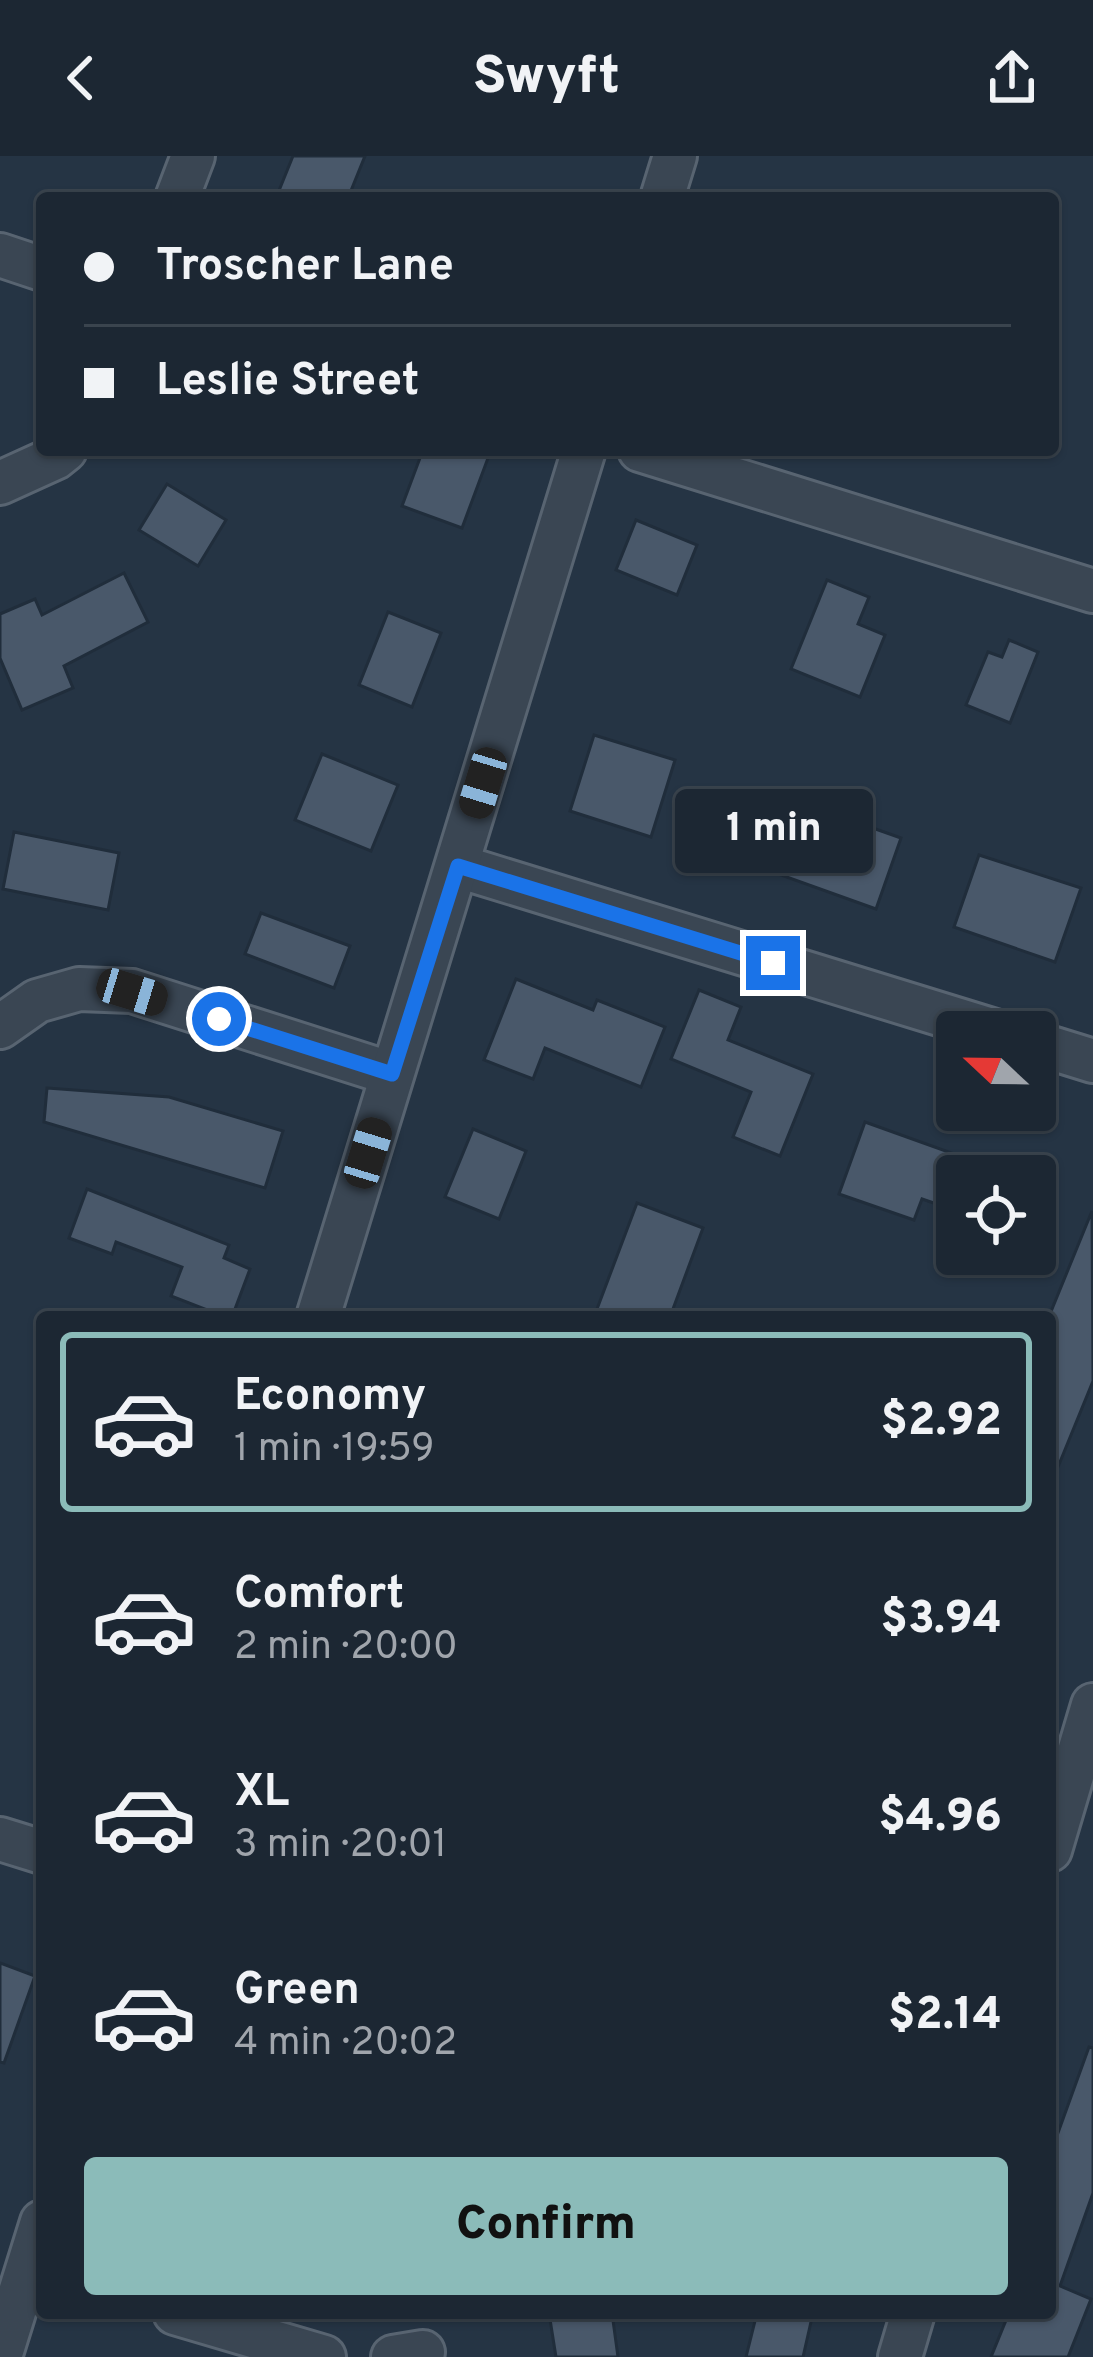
<!DOCTYPE html>
<meta charset="utf-8">
<style>
:root{--surface:#1c2733;--page:#252f3b;--text:#f1f3f6;--muted:#a0a5ac;--line:#3a444e;--accent:#8bbbb9}
body{margin:0;font-family:Overpass,sans-serif;background:var(--page);color:var(--text);height:100vh;display:flex;flex-direction:column;font-size:45px;white-space:nowrap}
*{box-sizing:border-box;margin:0}
p{font-size:39px;color:var(--muted)}
.icon{flex:none;width:66px;height:66px;fill:none;stroke:currentColor;stroke-width:2;stroke-linecap:round;stroke-linejoin:round}
.map{position:relative;flex:1;overflow:hidden}
.side{position:absolute;left:36px;top:1155px;width:1020px;height:1008px;display:flex;flex-direction:column;background:var(--surface);border-radius:12px;box-shadow:0 3px 9px #0004,0 0 0 3px var(--line)}
.side>*{flex:none}
.banner{position:absolute;left:36px;top:36px;width:1023px;height:264px;border-radius:12px;box-shadow:0 3px 9px #0004,0 0 0 3px var(--line);display:grid;align-content:center;height:264px;padding:0 48px;background:var(--surface)}
.needle{width:78px;rotate:292deg}
.buttons{position:absolute;left:936px;top:855px;display:grid;gap:24px}
.buttons a{display:grid;place-items:center;width:120px;height:120px;border-radius:12px;background:var(--surface);box-shadow:0 3px 9px #0004,0 0 0 3px var(--line);font-size:60px}
.end{position:absolute;width:54px;height:54px;margin:-27px;border:15px solid #1a73e8;background:#fff;box-shadow:0 0 0 6px #fff}
.from{border-radius:50%}
.bubble{position:absolute;height:84px;border-radius:12px;background:var(--surface);box-shadow:0 3px 9px #0004,0 0 0 3px var(--line);font-size:39px;font-weight:800;line-height:84px;text-align:center}
.car{position:absolute;width:36px;height:72px;margin:-36px -18px;border-radius:15px;box-shadow:0 0 9px 3px #0007;background:linear-gradient(#222 24%,#8ab4d8 0 40%,#222 0 76%,#8ab4d8 0 86%,#222 0)}
.banner b{display:flex;align-items:center;gap:42px;height:114px;font-size:45px}
.banner b+b{border-top:3px solid var(--line)}
.banner i{width:30px;height:30px;background:var(--text)}
ul{padding:21px 0 0;list-style:none}
li{display:flex;align-items:center;gap:36px;height:180px;margin:0 24px 18px;padding:0 24px;border:6px solid transparent;border-radius:12px}
li div{flex:1}
li b{display:block;font-size:45px}
li em{font-style:normal;font-weight:800}
li.current{border-color:var(--accent)}
li>.icon{width:108px;height:108px;stroke-width:1.5}
.cta{display:flex;gap:24px;margin-top:auto;padding:24px 48px}
.cta a{flex:1;height:138px;border-radius:12px;background:var(--accent);color:#111;font-size:48px;font-weight:800;line-height:138px;text-align:center}
header{display:flex;justify-content:space-between;align-items:center;height:156px;padding:0 48px;background:var(--surface);font-size:54px;font-weight:800}
.map>svg:first-child{display:block}
.building{fill:#49586a;stroke:#202d3b;stroke-width:3}
.lines{fill:none;stroke-linecap:round;stroke-linejoin:round}
.street-casing{stroke:#586471;stroke-width:48}
.street{stroke:#3a4653;stroke-width:42}
.route{stroke:#1a73e8;stroke-width:15}
</style>
<header><svg class="icon" aria-label="back" viewBox="0 0 24 24"><path d="M15 5l-7 7 7 7"/></svg>Swyft<svg class="icon" aria-label="share" viewBox="0 0 24 24"><path d="M12 15V3M7 8l5-5 5 5M5 13v7h14v-7"/></svg></header>
<div class="map">
<svg width="1093" height="2201" viewBox="0 0 1093 2201">
<rect width="100%" height="100%" fill="#253444"/>
<!-- building -->
<g class="building">
<polygon points="293,0 365,0 348,42 276,42"/>
<polygon points="423,294 491,294 462,372 402,350"/>
<polygon points="167,328 226,364 198,410 139,374"/>
<polygon points="636,364 697,389 677,439 616,414"/>
<polygon points="124,417 148,466 64,510 73,532 22,554 0,502 0,458 35,443 42,459"/>
<polygon points="827,424 869,441 858,468 885,479 860,541 791,513"/>
<polygon points="388,456 441,477 412,551 359,529"/>
<polygon points="1009,484 1038,496 1010,567 966,549 988,496 1002,501"/>
<polygon points="594,579 675,604 651,681 570,655"/>
<polygon points="322,598 398,629 371,695 295,664"/>
<polygon points="774,637 901,682 876,753 748,707"/>
<polygon points="14,676 119,697 108,754 3,733"/>
<polygon points="979,699 1081,732 1055,806 954,771"/>
<polygon points="261,757 350,790 334,832 245,798"/>
<polygon points="516,823 593,854 597,844 665,871 641,931 545,892 533,923 484,904"/>
<polygon points="699,834 741,851 728,884 813,918 780,1000 733,981 751,936 671,903"/>
<polygon points="47,932 169,941 283,975 265,1032 44,966"/>
<polygon points="865,966 957,999 957,1055 922,1043 914,1064 839,1038"/>
<polygon points="473,973 526,995 499,1063 445,1041"/>
<polygon points="87,1033 229,1089 224,1102 250,1113 232,1161 225,1161 171,1140 182,1111 116,1086 112,1098 69,1082"/>
<polygon points="637,1047 703,1072 670,1161 594,1161"/>
<polygon points="1092,1055 1093,1225 1051,1328 1050,1158"/>
<polygon points="0,1807 35,1820 4,1907 0,1906"/>
<polygon points="1089,1891 1093,1892 1093,2037 1060,2130 1091,2143 1068,2201 991,2201 1009,2157 1050,2157 1050,1999"/>
<polygon points="549,2157 612,2157 618,2201 556,2201"/>
<polygon points="757,2157 813,2157 803,2201 746,2201"/>
</g>
<g class="lines">
<defs>
<g id="street">
<polyline points="177,42 193,0"/>
<polyline points="662,42 675,0"/>
<polyline points="0,99 42,113"/>
<polyline points="640,294 1093,435"/>
<polyline points="0,327 55,302 65,294"/>
<polyline points="458,710 998,876"/>
<polyline points="0,871 37,845 79,833 132,835 392,918"/>
<polyline points="1035,887 1093,905"/>
<polyline points="318,1161 584,294"/>
<polyline points="0,1683 42,1696"/>
<polyline points="1050,1694 1093,1549"/>
<polyline points="175,2157 324,2201"/>
<polyline points="0,2201 42,2066"/>
<polyline points="393,2201 423,2196"/>
<polyline points="900,2201 913,2157"/>
</g>
</defs>
<!-- street casing -->
<use href="#street" class="street-casing"/>
<!-- street -->
<use href="#street" class="street"/>
</g>
<g class="lines">
<!-- route -->
<polyline class="route" points="219,863 392,918 458,710 773,807"/>
</g>
</svg>
<div class="buttons">
<a><svg class="needle" viewBox="-14 -14 28 28"><path d="M0-13l5 13h-10z" fill="#e53935"/><path d="M0 13l5-13h-10z" fill="#a0a5ac"/></svg></a>
<a><svg class="icon" aria-label="locate" viewBox="0 0 24 24"><circle cx="12" cy="12" r="6"/><path d="M12 2v4M12 18v4M2 12h4M18 12h4"/></svg></a>
</div>
<i class="end from" style="left:219px;top:863px"></i>
<i class="end" style="left:773px;top:807px"></i>
<div class="bubble" style="left:675px;top:633px;width:198px">1 min</div>
<i class="car" style="left:483px;top:627px;rotate:197deg"></i>
<i class="car" style="left:132px;top:836px;rotate:107deg"></i>
<i class="car" style="left:368px;top:997px;rotate:17deg"></i>
<div class="banner">
<b><i class="from"></i>Troscher Lane</b>
<b><i></i>Leslie Street</b>
</div>
<section class="side">
<ul>
<li class="current"><svg class="icon" aria-label="car" viewBox="0 0 24 24"><path d="M5 17H2v-5l4-1 3-4h7l3 4 3 1v5h-3M9 17h6M6 11h13"/><circle cx="7" cy="17" r="2"/><circle cx="17" cy="17" r="2"/></svg><div><b>Economy</b><p>1 min · 19:59</p></div><em>$2.92</em></li>
<li><svg class="icon" aria-label="car" viewBox="0 0 24 24"><path d="M5 17H2v-5l4-1 3-4h7l3 4 3 1v5h-3M9 17h6M6 11h13"/><circle cx="7" cy="17" r="2"/><circle cx="17" cy="17" r="2"/></svg><div><b>Comfort</b><p>2 min · 20:00</p></div><em>$3.94</em></li>
<li><svg class="icon" aria-label="car" viewBox="0 0 24 24"><path d="M5 17H2v-5l4-1 3-4h7l3 4 3 1v5h-3M9 17h6M6 11h13"/><circle cx="7" cy="17" r="2"/><circle cx="17" cy="17" r="2"/></svg><div><b>XL</b><p>3 min · 20:01</p></div><em>$4.96</em></li>
<li><svg class="icon" aria-label="car" viewBox="0 0 24 24"><path d="M5 17H2v-5l4-1 3-4h7l3 4 3 1v5h-3M9 17h6M6 11h13"/><circle cx="7" cy="17" r="2"/><circle cx="17" cy="17" r="2"/></svg><div><b>Green</b><p>4 min · 20:02</p></div><em>$2.14</em></li>
</ul>
<div class="cta"><a>Confirm</a></div>
</section>
</div>
